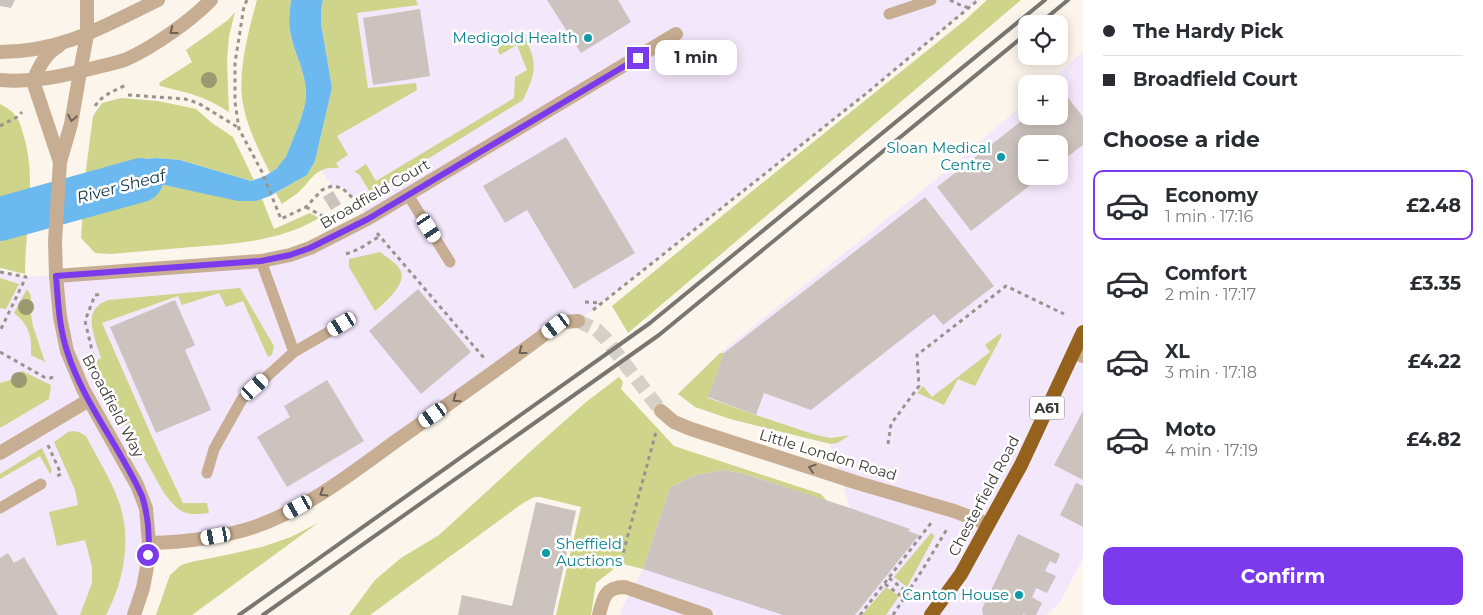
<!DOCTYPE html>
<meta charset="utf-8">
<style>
:root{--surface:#fff;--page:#f2f2f3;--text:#2b2b33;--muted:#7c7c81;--line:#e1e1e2;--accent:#7c3aed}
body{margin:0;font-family:Montserrat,sans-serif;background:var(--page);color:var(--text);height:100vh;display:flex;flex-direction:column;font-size:19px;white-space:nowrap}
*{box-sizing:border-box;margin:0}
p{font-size:16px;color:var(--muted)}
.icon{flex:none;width:28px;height:28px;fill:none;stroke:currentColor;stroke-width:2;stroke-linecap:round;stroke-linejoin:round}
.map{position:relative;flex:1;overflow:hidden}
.side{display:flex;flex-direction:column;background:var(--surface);width:400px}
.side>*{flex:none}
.guide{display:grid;align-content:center;height:110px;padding:0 20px;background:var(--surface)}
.controls{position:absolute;left:1018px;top:15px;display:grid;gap:10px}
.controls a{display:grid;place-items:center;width:50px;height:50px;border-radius:10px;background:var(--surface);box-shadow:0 2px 12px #0003;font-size:25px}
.end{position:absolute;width:22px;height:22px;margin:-11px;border:6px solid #7c3aed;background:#fff;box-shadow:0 0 0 2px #fff}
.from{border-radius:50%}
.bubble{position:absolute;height:35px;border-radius:10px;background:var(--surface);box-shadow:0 2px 12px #0003;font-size:16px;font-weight:700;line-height:35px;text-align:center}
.car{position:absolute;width:15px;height:30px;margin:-15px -8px;border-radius:6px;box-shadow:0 0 4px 1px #0007;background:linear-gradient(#fff 24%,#345 0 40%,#fff 0 76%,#345 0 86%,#fff 0)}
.guide b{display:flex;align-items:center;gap:18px;height:48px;font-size:19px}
.guide b+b{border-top:1px solid var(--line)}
.guide i{width:12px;height:12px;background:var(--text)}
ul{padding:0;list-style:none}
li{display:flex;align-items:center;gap:15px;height:70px;margin:0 10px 8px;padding:0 10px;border:2px solid transparent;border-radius:10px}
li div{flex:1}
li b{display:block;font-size:19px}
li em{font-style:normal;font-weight:700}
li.selected{border-color:var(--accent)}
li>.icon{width:45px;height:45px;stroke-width:1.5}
h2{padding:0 20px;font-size:22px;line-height:60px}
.action{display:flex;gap:10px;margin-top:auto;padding:10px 20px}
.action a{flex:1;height:58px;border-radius:10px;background:var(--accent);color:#fff;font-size:20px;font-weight:700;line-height:58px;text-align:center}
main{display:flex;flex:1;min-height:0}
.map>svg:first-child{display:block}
.commercial{fill:#f3e7fb;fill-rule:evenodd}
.green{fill:#cfd48b}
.water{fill:#6cb9ef}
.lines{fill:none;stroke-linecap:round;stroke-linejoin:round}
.river{stroke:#6cb9ef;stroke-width:44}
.building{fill:#ccc2be}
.minor-tunnel{stroke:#d5d0c8;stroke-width:14;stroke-dasharray:14 7;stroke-linecap:butt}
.path{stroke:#98948d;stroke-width:3;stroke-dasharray:4 4;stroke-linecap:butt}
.service{stroke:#c7ad91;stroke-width:11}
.minor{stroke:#c7ad91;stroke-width:14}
.tertiary{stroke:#c7ad91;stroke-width:14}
.trunk{stroke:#94621d;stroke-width:14}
.rail{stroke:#797671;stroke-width:4}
.tree{fill:#9b9971}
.oneway{stroke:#6d6356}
.route{stroke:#7c3aed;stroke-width:6}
.culture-dot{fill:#0f9aa8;stroke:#fff;stroke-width:2}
.labels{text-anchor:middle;stroke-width:5;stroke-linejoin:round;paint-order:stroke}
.shield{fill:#fff;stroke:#777673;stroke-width:1}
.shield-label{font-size:14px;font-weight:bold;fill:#3d3b37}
.culture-label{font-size:15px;fill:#0d838f;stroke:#fff;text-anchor:end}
.street-label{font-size:15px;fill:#3d3b37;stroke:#fff}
.water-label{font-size:16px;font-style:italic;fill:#113349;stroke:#fff}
</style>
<main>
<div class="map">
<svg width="1083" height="615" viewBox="0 0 1083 615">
<rect width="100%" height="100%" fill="#fbf5ec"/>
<!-- commercial -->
<g class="commercial">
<polygon points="323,0 978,0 868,92 578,321 571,321 324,493 256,526 149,543 134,615 0,615 0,272 26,277 261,261 367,219 361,205 342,188 332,186 315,161 332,88 321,10"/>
<path d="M1083,52V558L1061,601L1046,615H620L622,608L643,569L670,487L696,475L725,470L762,480L850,508L830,444L730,419L695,407L678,394L720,353L934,181L1026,102V116H1059V84H1047ZM1026,144H1059V176H1026Z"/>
</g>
<!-- green -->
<g class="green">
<path d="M257,0H291C290,10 288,21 290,31C293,51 307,74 306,95C306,111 292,141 286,157L282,164L270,173C260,152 249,132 244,109C236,76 248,33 257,0Z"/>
<path d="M323,0H416L418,5L357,13L368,88L416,83L417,90L337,136L348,155L336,163L339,168C316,166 313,178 299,192C294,196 287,200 282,204L276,193L307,175L315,161L332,88L321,23V10Z"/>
<polygon points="987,0 1021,0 628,333 612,306 761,184 964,21"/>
<path d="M235,12L229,36L227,61L229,112C204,96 189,93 160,86L159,83L192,62L186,50L228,20Z"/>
<path d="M519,35L524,37C539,63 535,75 523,100L371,194L359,174L354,172L366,164L376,181L514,98L515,77L527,70L517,45L500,55L498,51L499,47Z"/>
<polygon points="121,98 158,101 196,109 212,123 233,137 254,180 251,181 180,160 157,158 146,159 85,177 93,116 102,103"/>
<path d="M0,104C5,107 11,110 15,115C20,121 22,130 24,137C37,181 25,228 25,274L0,268Z"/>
<path d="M164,185L245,201L262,199L274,229L310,213L319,218C281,241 235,244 192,247C165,249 138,252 111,254L95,253L81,238L83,209L156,186Z"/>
<path d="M380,252C386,257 395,262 399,268C410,282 384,303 375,311L349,267V259Z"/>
<polygon points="0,278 19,284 6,309 0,308"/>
<path d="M240,288L274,346L272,355L268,357L243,301L226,307L219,293L182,305L178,296L102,323L153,439L183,503H207L209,513C183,516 180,513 164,493L101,382L94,362L101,358C97,344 84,317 98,306C100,303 105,302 108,300Z"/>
<path d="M27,289L31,296L30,309L33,326L45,362L31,355C32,336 29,325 14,313Z"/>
<polygon points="1001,333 1001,337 975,386 958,379 944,405 917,393 923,386 932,397 990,352 985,345"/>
<polygon points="720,353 724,353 708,398 756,415 816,435 831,438 850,435 837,443 831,444 730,419 695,407 678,394"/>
<polygon points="22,371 51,385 49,399 0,428 0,383 10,380"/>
<polygon points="619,377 623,382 621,389 674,446 821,494 827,501 745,474 725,470 696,475 670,487 643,569 611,561 620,564 596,583 591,615 556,615 581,507 540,497 534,497 523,503 370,615 349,615 375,580 401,558 439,535 542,441 586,402"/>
<path d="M73,431L79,432L86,436C97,458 111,479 119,502C132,539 124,581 106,615H80L92,583V567L85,540L57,546L49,512L78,505L75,490L54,442L68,432Z"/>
<polygon points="42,448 52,470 50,474 40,456 0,479 0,474"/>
<polygon points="318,523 192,615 156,615 170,575 181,565 191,562 231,554 262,547 291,537"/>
<polygon points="931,533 934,535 934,537 907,587 894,577"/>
<polygon points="886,587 899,596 886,615 862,615"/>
</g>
<!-- water -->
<path class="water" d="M291,0H323L321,10V23L332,88L315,161L307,175L270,196L256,201H238L164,185L156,186L83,209L85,177L146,159L157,158L180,160L251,181L265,176L276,169L286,157C292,141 306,111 306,95C307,74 293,51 290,31C288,21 290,10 291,0Z"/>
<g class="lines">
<!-- river -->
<polyline class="river" points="0,219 141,180"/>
</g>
<!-- building -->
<g class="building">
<polygon points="0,0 15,0 11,8 0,6"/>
<polygon points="547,0 618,0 631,22 581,53"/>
<polygon points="420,9 430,76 373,85 363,18"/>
<polygon points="1062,90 1083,117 1083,145 1059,163 1059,144 1026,144 1026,176 1042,176 971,231 937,187 1028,116 1059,116 1059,92"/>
<polygon points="566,137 635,253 574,289 527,210 505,223 483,186"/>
<polygon points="333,191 341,204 331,210 323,197"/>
<polygon points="925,197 994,286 943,325 934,314 811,410 764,393 756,415 708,397 724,353"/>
<polygon points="418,289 471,352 421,394 369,331"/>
<polygon points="175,300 195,345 185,350 211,410 156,433 110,327"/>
<polygon points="327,380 364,441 287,487 257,437 290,417 284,406"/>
<polygon points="1083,411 1083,480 1054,465"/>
<polygon points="725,470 745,474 850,508 910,529 908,531 919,535 855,615 783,615 643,569 670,487 696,475"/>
<polygon points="1076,483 1083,486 1083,527 1060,515"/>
<polygon points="536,502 576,511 553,615 458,615 462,595 512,606"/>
<polygon points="1018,534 1060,554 1056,564 1050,561 1045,571 1056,576 1047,593 1036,588 1034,593 1032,597 1042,603 1036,615 1026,615 1023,614 1023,615 983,615 982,609"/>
<polygon points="8,553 14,563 24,557 58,615 0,615 0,558"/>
</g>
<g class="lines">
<!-- minor-tunnel -->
<polyline class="minor-tunnel" points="578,321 597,330 605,338 661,411"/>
<!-- path -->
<g class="path">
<polyline points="247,0 244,6 235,63 235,102 239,129 262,172 281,219 306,207 322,190 332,186 342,188 358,203"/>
<polyline points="950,0 955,3 969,8"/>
<polyline points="128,95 185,99 198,103 239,128"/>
<path d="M95,106C102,95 114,91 126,85"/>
<polyline points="0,126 17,117 22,112"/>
<polyline points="306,207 328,219"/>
<polyline points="377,233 484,358"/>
<polyline points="346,254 359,249 380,236"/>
<polyline points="0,272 26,277 0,331"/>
<polyline points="585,302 601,303"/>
<polyline points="593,310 868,92 978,0"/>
<polyline points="0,352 44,377 50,378 57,376"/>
<polyline points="90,362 94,359 85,321 95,295 102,294"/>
<polyline points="888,444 891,424 919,386 917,355 1006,286 1064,314"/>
<polyline points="48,445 61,474 55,477"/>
<polyline points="619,568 656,432"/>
<polyline points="889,578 908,593"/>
<polyline points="885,584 904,598"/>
<polyline points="860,615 931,523"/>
<polyline points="893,615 923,569 947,529"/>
</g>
<!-- service -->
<g class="service">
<polyline points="889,14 931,0"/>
<polyline points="408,195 450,262"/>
<polyline points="261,261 294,352"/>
<polyline points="207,473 214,449 242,399 294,352 351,319"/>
<polyline points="0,508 41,484"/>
</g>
<!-- minor -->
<g class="minor">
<polyline points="80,72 71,124 60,162 55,241 56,276 60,317 67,351 83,389 137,485 146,508 149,543 147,567 143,588 134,615"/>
<polyline points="33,81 60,162"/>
<polyline points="56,276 261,261 290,255 310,248 367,219 676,34"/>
<polyline points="1074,352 1083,356"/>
<polyline points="661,411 674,422 691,429 858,483 954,511 988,524"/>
<polyline points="0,453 89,400"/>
<path d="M149,543C186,542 222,538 257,526C309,507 352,473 396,441C450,403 504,365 556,326L564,322L578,321"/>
<path d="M599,615C603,598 605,587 625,587L706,615"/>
</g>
<!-- tertiary -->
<g class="tertiary">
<path d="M0,52C63,52 104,26 158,0"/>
<polyline points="80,72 87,35 87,0"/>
<path d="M0,80C33,83 62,76 94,68C105,65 117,63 127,59C155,46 189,22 211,0"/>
<path d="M33,81C39,67 45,54 59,46"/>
</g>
<!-- trunk -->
<polyline class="trunk" points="931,615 961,574 1021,465 1083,332"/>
<!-- rail -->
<g class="rail">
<polyline points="1039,24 1068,0"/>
<polyline points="239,615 650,323 1045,0"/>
<polyline points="263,615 659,335 1026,34"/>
</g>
</g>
<!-- trees -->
<g class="tree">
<circle cx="209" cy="80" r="8"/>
<circle cx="26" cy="307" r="8"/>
<circle cx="19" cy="380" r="8"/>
</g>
<!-- one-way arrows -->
<defs><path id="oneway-chevron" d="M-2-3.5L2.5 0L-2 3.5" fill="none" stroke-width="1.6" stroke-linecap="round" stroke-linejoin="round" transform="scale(1.25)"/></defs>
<g class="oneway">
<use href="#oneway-chevron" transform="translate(173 31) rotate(142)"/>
<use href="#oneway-chevron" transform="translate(72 118) rotate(101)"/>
<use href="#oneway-chevron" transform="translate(522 351) rotate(143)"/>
<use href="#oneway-chevron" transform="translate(456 399) rotate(145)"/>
<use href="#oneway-chevron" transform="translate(812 468) rotate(-162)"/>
<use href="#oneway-chevron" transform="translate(323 493) rotate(148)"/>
</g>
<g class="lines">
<!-- route -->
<path class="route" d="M148,555C150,535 148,515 142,496C120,447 83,402 67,351C59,327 58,301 56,276L261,261L290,255L310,248L368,219L638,58"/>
</g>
<!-- markers -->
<g class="culture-dot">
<circle cx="588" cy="38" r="5"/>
<circle cx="1001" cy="157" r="5"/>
<circle cx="546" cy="553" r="5"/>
<circle cx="1019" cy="595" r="5"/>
</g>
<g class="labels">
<!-- shield labels -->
<rect class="shield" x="1029.5" y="396.5" width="35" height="23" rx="4"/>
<g class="shield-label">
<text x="1047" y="413">A61</text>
</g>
<!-- culture labels -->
<g class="culture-label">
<text x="578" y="43">Medigold Health</text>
<text x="991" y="153">Sloan Medical<tspan x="991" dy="17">Centre</tspan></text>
<text x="556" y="549" text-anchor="start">Sheffield<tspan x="556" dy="17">Auctions</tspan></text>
<text x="1009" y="600">Canton House</text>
</g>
<!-- street labels -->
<g class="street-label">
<text transform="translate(375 194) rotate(-30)" y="5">Broadfield Court</text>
<text transform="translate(113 406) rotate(62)" y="5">Broadfield Way</text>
<text transform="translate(828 455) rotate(17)" y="5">Little London Road</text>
<text transform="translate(984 496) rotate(-62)" y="5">Chesterfield Road</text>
</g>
<!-- water labels -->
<g class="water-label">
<text transform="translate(121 186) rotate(-15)" y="6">River Sheaf</text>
</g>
</g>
</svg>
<div class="controls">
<a><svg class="icon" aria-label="locate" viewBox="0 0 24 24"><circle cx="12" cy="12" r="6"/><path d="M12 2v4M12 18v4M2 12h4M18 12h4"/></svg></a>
<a>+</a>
<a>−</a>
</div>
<i class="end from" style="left:148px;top:555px"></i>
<i class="end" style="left:638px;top:58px"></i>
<div class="bubble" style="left:655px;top:40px;width:82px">1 min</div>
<i class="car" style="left:429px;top:228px;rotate:147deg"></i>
<i class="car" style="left:342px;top:324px;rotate:239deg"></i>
<i class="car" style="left:556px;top:326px;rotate:233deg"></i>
<i class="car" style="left:255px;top:387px;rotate:48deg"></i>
<i class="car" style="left:433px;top:415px;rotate:235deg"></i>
<i class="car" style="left:298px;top:507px;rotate:241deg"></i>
<i class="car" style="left:216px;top:536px;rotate:260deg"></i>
</div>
<section class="side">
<div class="guide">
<b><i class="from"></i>The Hardy Pick</b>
<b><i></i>Broadfield Court</b>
</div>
<h2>Choose a ride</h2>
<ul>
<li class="selected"><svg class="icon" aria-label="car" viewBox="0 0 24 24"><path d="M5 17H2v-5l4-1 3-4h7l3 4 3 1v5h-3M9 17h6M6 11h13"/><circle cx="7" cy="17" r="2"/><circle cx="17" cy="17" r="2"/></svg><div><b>Economy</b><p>1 min · 17:16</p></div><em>£2.48</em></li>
<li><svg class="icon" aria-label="car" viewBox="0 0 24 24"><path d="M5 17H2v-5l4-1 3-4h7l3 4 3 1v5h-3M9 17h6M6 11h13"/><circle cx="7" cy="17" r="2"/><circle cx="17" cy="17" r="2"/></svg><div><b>Comfort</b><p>2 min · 17:17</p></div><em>£3.35</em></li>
<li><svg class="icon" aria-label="car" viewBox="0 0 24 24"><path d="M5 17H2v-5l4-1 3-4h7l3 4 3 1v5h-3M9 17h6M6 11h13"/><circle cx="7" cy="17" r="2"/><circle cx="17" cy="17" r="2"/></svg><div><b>XL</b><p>3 min · 17:18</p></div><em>£4.22</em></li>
<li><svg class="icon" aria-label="car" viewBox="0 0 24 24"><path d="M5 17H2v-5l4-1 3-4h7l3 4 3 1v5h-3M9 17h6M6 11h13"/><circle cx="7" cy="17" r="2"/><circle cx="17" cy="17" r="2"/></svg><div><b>Moto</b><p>4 min · 17:19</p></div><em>£4.82</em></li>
</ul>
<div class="action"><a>Confirm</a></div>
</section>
</main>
